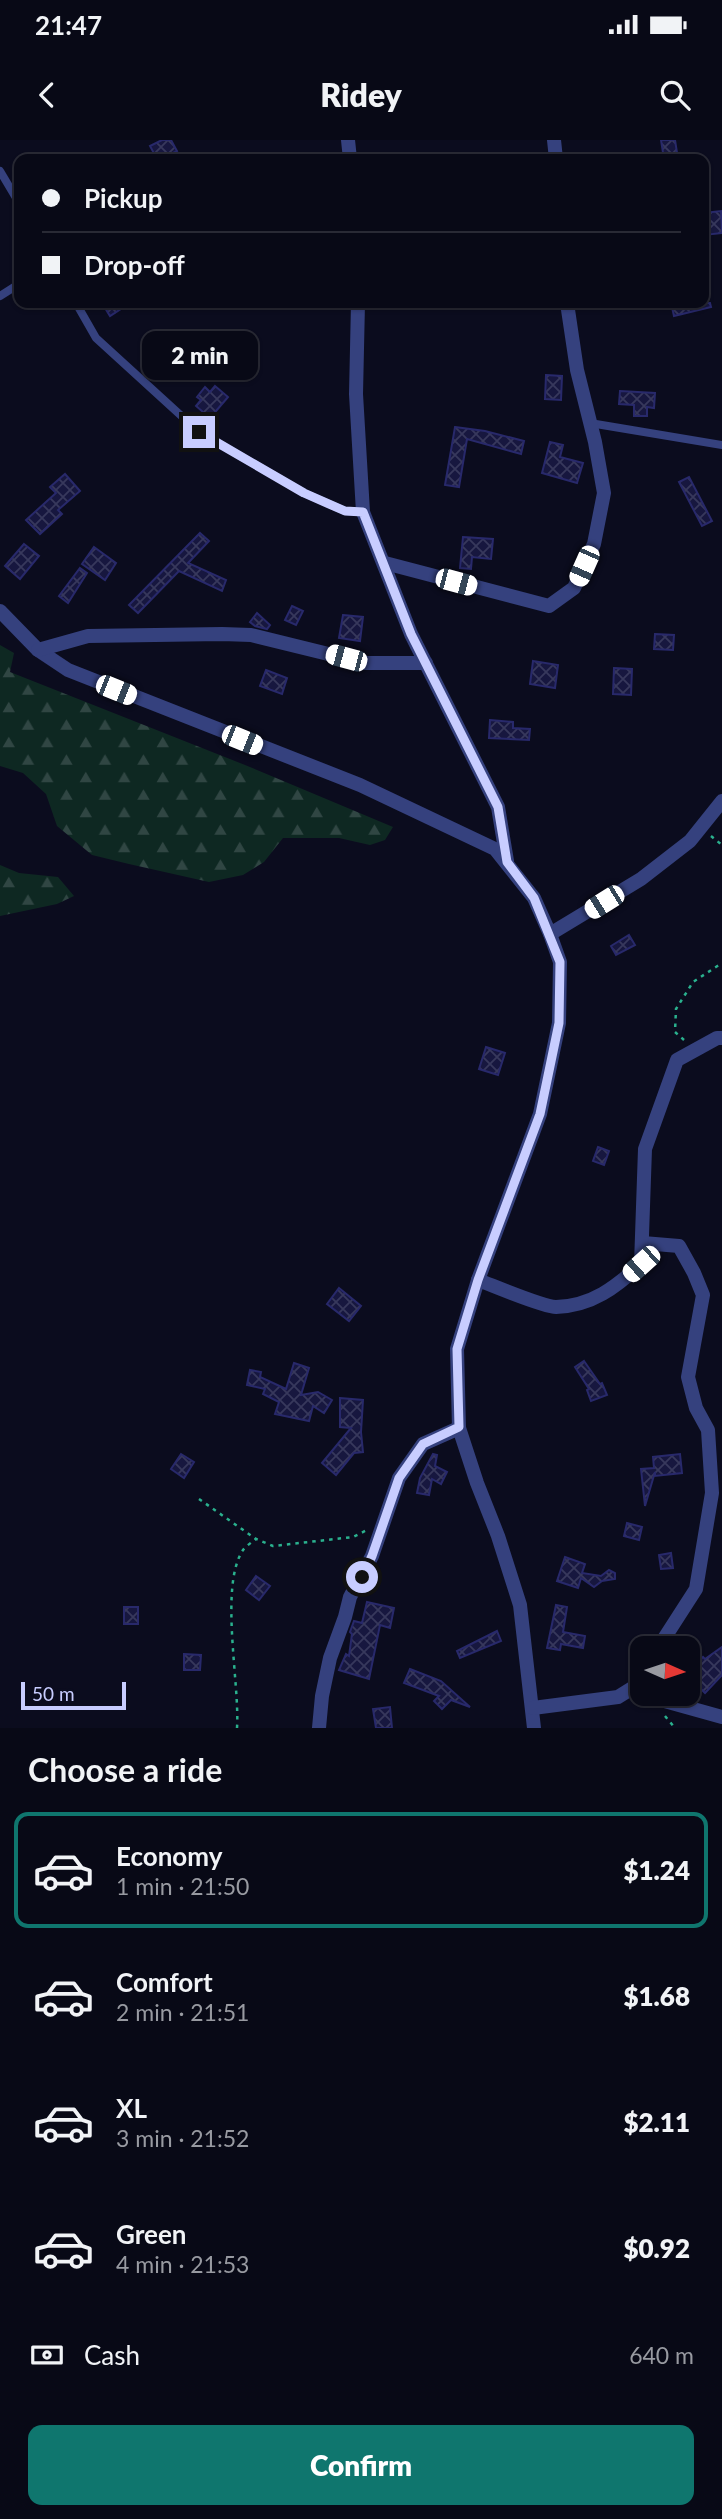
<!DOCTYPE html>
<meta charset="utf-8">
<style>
:root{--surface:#080916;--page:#161723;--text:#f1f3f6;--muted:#989aa1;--line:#292a35;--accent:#0f766e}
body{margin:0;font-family:Lato,sans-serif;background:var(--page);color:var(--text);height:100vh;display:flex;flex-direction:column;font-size:26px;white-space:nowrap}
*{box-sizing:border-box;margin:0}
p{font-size:23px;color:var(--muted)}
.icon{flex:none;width:38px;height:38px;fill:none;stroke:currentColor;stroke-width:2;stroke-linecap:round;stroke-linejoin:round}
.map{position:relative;height:1588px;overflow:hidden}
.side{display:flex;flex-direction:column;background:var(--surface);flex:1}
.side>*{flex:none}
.hud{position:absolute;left:14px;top:14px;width:695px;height:154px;border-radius:14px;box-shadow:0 2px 5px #0004,0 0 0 2px var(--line);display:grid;align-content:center;height:154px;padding:0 28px;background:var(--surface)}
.needle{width:46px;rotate:93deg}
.fabs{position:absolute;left:630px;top:1496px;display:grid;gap:14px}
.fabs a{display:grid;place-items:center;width:70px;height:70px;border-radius:14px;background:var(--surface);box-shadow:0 2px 5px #0004,0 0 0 2px var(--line);font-size:35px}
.scale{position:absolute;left:21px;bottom:18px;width:105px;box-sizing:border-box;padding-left:7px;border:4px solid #c8cdff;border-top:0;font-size:19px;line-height:24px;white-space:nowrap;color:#c8cdff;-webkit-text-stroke:5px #0b0c1e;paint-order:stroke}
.end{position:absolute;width:32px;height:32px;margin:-16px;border:9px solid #c8cdff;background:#111;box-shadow:0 0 0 4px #111}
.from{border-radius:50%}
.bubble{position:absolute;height:49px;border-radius:14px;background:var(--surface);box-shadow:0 2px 5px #0004,0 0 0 2px var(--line);font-size:23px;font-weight:800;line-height:49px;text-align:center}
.car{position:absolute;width:21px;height:42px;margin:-21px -10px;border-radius:9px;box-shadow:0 0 5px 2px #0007;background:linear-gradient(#fff 24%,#345 0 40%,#fff 0 76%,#345 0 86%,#fff 0)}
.hud b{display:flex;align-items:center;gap:24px;height:66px;font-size:26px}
.hud b+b{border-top:2px solid var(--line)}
.hud i{width:18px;height:18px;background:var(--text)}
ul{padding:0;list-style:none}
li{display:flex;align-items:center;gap:21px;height:116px;margin:0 14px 10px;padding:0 14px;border:4px solid transparent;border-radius:14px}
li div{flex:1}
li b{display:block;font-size:26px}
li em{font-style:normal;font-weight:800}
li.on{border-color:var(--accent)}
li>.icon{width:63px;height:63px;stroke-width:1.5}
h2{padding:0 28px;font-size:32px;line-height:84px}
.pay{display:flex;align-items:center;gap:18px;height:77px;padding:0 28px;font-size:26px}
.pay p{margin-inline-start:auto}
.primary-button{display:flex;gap:14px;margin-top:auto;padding:14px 28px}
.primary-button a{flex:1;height:80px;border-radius:14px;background:var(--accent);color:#fff;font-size:28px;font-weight:800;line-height:80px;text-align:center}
.status{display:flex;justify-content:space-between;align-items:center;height:49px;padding:0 35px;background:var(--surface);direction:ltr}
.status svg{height:19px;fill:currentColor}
header{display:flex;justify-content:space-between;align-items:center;height:91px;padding:0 28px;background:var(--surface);font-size:32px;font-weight:800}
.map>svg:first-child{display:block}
.forest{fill:url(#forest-firs)}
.building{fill:url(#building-cross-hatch);stroke:#28296b;stroke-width:2}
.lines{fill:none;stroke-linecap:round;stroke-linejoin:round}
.path{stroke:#2ab18e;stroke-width:2.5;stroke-dasharray:3.5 5;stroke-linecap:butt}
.lane{stroke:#35417e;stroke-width:8}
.street{stroke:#35417e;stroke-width:14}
.route{stroke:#c8cdff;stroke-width:9}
</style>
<div class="status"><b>21:47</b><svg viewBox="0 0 49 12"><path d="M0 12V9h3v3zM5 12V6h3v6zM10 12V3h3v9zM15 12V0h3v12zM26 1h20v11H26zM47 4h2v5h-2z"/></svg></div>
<header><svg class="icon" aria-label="back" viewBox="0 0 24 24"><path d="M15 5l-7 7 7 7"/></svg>Ridey<svg class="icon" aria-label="search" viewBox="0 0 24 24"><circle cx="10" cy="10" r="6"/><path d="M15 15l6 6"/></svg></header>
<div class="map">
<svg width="722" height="1588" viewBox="0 0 722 1588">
<defs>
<pattern id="forest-firs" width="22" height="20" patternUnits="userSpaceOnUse" patternTransform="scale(1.75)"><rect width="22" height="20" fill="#0e2822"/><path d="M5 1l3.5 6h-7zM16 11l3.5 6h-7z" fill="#304643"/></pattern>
<pattern id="building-cross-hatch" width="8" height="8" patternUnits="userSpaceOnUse" patternTransform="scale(1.75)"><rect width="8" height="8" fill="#17173f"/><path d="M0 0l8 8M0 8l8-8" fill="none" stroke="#37385c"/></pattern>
</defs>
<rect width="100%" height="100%" fill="#0b0c1e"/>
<!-- forest -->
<g class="forest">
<polygon points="0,505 14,513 10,532 245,625 393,687 385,700 370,705 339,698 283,698 264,722 243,735 209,742 129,724 92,715 57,686 46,654 23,633 0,626"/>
<polygon points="0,725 19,733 58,737 74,756 57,764 0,776"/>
</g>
<!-- building -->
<g class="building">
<polygon points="162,0 171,0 177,11 162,19 157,19 150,6"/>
<polygon points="661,0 675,0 678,19 664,19"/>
<polygon points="721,71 722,93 704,95 704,73"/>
<polygon points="102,163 130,163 110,176"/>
<polygon points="671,163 710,163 711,167 674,176"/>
<polygon points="546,235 562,236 561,260 545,259"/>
<polygon points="215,246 228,257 210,278 196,266 201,260 197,257 205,247 210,252"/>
<polygon points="620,251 655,253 654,268 647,267 647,276 634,276 634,265 619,264"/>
<polygon points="455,287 485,291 524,301 521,314 467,299 459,347 445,345"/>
<polygon points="550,302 563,305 560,317 583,323 577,343 542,333"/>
<polygon points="65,334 80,351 58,370 62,374 40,394 26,380 56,353 50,347"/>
<polygon points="689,337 712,381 702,386 679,342"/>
<polygon points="200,393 209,401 188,423 226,440 222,451 179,431 138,473 129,465"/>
<polygon points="463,397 493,399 491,419 472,417 471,429 460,428"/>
<polygon points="24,404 39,416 20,439 5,426"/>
<polygon points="94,407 116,423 105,440 82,424"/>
<polygon points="80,428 87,433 68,463 59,456"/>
<polygon points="292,466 303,471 296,485 285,480"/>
<polygon points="257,473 270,485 267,489 255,486 250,482"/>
<polygon points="343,475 363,477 360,501 339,498"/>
<polygon points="655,494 674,495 673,510 654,509"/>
<polygon points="533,521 558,525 555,548 530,544"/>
<polygon points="614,528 632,529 631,555 613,554"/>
<polygon points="266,530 287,538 282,554 260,546"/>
<polygon points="490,580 513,582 513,588 530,589 529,600 489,598"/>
<polygon points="629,795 635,805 616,815 611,806"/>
<polygon points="486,907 505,913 498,935 479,929"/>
<polygon points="598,1007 609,1011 604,1025 593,1021"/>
<polygon points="339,1148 361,1166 349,1181 327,1164"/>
<polygon points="584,1221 600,1244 602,1243 607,1255 591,1261 587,1250 589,1249 575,1227"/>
<polygon points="294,1223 309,1228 301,1255 318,1252 332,1260 324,1273 313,1266 309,1281 275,1274 279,1262 263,1254 265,1249 247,1245 250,1230 261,1232 260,1237 286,1249"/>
<polygon points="340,1258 363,1260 361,1292 363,1312 354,1313 336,1335 322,1323 351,1288 340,1287"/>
<polygon points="181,1314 194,1322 184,1338 171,1329"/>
<polygon points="433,1314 437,1315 435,1326 447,1332 441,1344 432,1339 429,1355 417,1353 420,1338"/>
<polygon points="680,1314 682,1333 655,1336 655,1332 645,1366 641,1329 654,1328 653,1317"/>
<polygon points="627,1383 642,1387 639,1400 624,1396"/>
<polygon points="671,1413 673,1428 661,1429 659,1415"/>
<polygon points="565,1417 585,1424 582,1433 601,1436 609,1430 615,1433 615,1439 602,1441 594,1447 581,1438 578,1448 557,1441"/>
<polygon points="256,1436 270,1446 259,1460 246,1450"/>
<polygon points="367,1462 394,1468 390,1488 380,1485 369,1539 339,1530 346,1514 349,1516 352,1494 350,1492 354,1481 362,1483"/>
<polygon points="556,1465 567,1467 563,1492 585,1496 583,1508 561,1504 560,1510 547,1508"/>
<rect x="124" y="1467" width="14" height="17"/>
<polygon points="497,1491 501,1501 460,1518 457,1511"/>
<polygon points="722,1507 722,1535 705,1553 688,1536 688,1532 703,1517 705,1519"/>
<polygon points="184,1514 201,1515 200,1530 184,1530"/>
<polygon points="410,1529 441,1541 470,1567 451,1560 442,1569 434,1561 439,1556 404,1543"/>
<polygon points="390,1567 392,1588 376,1588 373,1569"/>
</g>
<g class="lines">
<!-- path -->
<g class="path">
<polyline points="711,696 722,705"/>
<polyline points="684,900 675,892 676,869 693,842 722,823"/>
<polyline points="199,1359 256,1399"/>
<polyline points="665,1576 675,1588"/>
<path d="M237,1588C240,1544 219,1446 243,1410C246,1406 252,1402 256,1399L273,1406L353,1397L367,1390"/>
</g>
<!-- lane -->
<g class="lane">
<polyline points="0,31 19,63"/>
<polyline points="0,156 19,144"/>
<polyline points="76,163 96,198 199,292 304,353 345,371 363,372"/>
<polyline points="590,283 722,305"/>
</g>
<!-- street -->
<g class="street">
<polyline points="348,0 350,19"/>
<polyline points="554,0 556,19"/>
<polyline points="358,163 356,254 363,372 411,494 498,667 507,721"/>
<polyline points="385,423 549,466 574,448 594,404 604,353 595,302 577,230 567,163"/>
<polyline points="0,471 38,510 68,530 360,645 495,709 534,758 550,794 560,822 559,883 540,974 478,1140 457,1209 459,1288 477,1343 498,1396 520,1465 534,1588"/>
<polyline points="38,510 88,496 222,494 251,495 365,523 426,523"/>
<polyline points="550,794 641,739 690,701 722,661"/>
<polyline points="643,1103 679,1106 694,1133 703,1155 688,1237 696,1268 708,1290 712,1353 696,1449 658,1508"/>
<path d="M478,1140C494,1146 543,1167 556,1167C592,1166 616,1147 641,1124L645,1009L677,920L717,898H722"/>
<polyline points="650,1554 661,1560 722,1577"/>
<polyline points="533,1568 618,1557 634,1547 642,1534"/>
<polyline points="319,1588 322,1556 330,1518 345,1477 350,1457 372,1416 399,1338 423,1304 459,1288"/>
</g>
</g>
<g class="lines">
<!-- route -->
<polyline class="route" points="199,292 304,353 345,371 363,372 411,494 498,667 507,722 534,758 560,822 559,883 540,974 478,1140 457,1209 459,1287 423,1304 399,1338 372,1416 362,1437"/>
</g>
</svg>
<div class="fabs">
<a><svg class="needle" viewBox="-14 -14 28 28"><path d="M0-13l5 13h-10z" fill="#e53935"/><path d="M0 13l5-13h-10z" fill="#989aa1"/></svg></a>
</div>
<div class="scale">50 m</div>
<i class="end from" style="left:362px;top:1437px"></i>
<i class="end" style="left:199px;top:292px"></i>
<div class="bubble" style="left:142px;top:191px;width:116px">2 min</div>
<i class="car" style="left:584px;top:426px;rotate:204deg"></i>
<i class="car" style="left:456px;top:442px;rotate:105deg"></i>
<i class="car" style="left:346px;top:518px;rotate:285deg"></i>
<i class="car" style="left:116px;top:550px;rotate:112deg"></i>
<i class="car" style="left:242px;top:600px;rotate:112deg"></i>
<i class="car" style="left:604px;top:762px;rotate:238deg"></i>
<i class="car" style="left:641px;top:1124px;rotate:228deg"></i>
<div class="hud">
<b><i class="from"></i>Pickup</b>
<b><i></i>Drop-off</b>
</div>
</div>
<section class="side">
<h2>Choose a ride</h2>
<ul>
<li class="on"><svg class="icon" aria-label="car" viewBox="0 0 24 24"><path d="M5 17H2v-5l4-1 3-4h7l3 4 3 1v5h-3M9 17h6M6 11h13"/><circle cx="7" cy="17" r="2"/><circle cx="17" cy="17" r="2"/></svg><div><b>Economy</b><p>1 min · 21:50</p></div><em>$1.24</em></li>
<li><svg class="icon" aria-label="car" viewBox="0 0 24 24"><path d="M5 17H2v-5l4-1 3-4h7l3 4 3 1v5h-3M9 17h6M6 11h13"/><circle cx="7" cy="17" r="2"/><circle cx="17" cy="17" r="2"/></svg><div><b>Comfort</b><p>2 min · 21:51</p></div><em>$1.68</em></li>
<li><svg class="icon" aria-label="car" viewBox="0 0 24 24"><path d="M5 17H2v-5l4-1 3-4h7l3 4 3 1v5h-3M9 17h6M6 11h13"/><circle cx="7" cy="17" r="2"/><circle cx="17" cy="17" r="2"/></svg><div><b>XL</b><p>3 min · 21:52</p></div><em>$2.11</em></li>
<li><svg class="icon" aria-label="car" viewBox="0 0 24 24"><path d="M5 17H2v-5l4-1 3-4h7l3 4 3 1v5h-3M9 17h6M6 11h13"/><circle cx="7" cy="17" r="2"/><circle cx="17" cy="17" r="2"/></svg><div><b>Green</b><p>4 min · 21:53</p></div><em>$0.92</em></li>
</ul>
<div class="pay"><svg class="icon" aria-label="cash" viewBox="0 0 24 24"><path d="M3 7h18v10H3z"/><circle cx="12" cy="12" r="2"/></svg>Cash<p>640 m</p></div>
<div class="primary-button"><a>Confirm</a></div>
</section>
